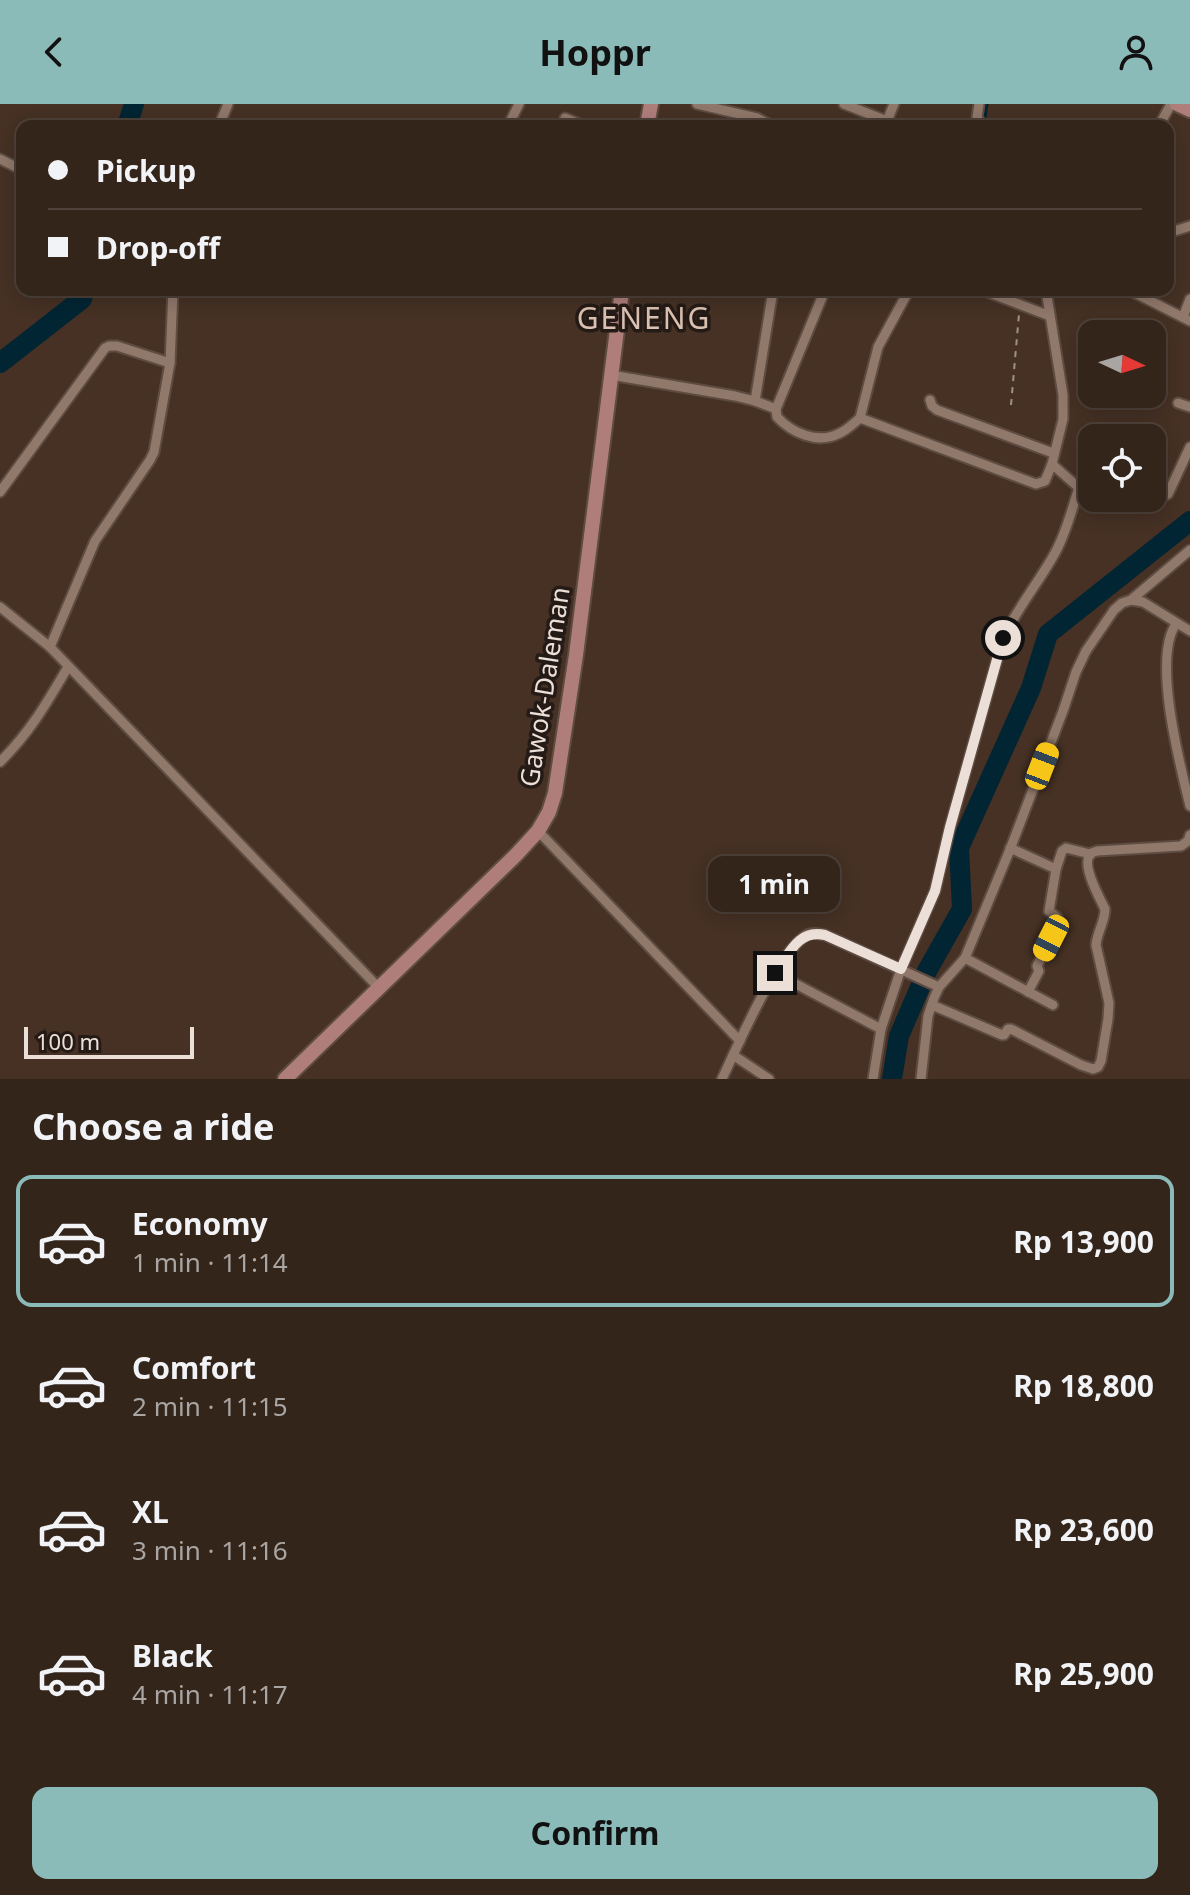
<!DOCTYPE html>
<meta charset="utf-8">
<style>
:root{--surface:#34251b;--page:#3c2d24;--text:#f1f3f6;--muted:#a9a5a3;--line:#4e423a;--accent:#8bbbb9}
body{margin:0;font-family:"Noto Sans",sans-serif;background:var(--page);color:var(--text);height:100vh;display:flex;flex-direction:column;font-size:30px;white-space:nowrap}
*{box-sizing:border-box;margin:0}
p{font-size:26px;color:var(--muted)}
.icon{flex:none;width:44px;height:44px;fill:none;stroke:currentColor;stroke-width:2;stroke-linecap:round;stroke-linejoin:round}
.map{position:relative;height:975px;overflow:hidden}
.sheet{display:flex;flex-direction:column;background:var(--surface);flex:1}
.sheet>*{flex:none}
.banner{position:absolute;left:16px;top:16px;width:1158px;height:176px;border-radius:16px;box-shadow:0 4px 20px #0003,0 0 0 2px var(--line);display:grid;align-content:center;height:176px;padding:0 32px;background:var(--surface)}
.needle{width:52px;rotate:94deg}
.controls{position:absolute;left:1078px;top:216px;display:grid;gap:16px}
.controls a{display:grid;place-items:center;width:88px;height:88px;border-radius:16px;background:var(--surface);box-shadow:0 4px 20px #0003,0 0 0 2px var(--line);font-size:40px}
.scale{position:absolute;left:24px;bottom:20px;width:170px;box-sizing:border-box;padding-left:8px;border:4px solid #ecdfd7;border-top:0;font-size:22px;line-height:28px;white-space:nowrap;color:#ecdfd7;-webkit-text-stroke:6px #251b16;paint-order:stroke}
.end{position:absolute;width:36px;height:36px;margin:-18px;border:10px solid #ecdfd7;background:#111;box-shadow:0 0 0 4px #111}
.from{border-radius:50%}
.bubble{position:absolute;height:56px;border-radius:16px;background:var(--surface);box-shadow:0 4px 20px #0003,0 0 0 2px var(--line);font-size:26px;font-weight:700;line-height:56px;text-align:center}
.car{position:absolute;width:24px;height:48px;margin:-24px -12px;border-radius:10px;box-shadow:0 0 6px 2px #0007;background:linear-gradient(#f5c518 24%,#345 0 40%,#f5c518 0 76%,#345 0 86%,#f5c518 0)}
.banner b{display:flex;align-items:center;gap:28px;height:76px;font-size:30px}
.banner b+b{border-top:2px solid var(--line)}
.banner i{width:20px;height:20px;background:var(--text)}
ul{padding:0;list-style:none}
li{display:flex;align-items:center;gap:24px;height:132px;margin:0 16px 12px;padding:0 16px;border:4px solid transparent;border-radius:16px}
li div{flex:1}
li b{display:block;font-size:30px}
li em{font-style:normal;font-weight:700}
li.selected{border-color:var(--accent)}
li>.icon{width:72px;height:72px;stroke-width:1.5}
h2{padding:0 32px;font-size:36px;line-height:96px}
.action{display:flex;gap:16px;margin-top:auto;padding:16px 32px}
.action a{flex:1;height:92px;border-radius:16px;background:var(--accent);color:#111;font-size:32px;font-weight:700;line-height:92px;text-align:center}
header{display:flex;justify-content:space-between;align-items:center;height:104px;padding:0 32px;background:var(--accent);color:#111;font-size:36px;font-weight:700}
.map>svg:first-child{display:block}
.lines{fill:none;stroke-linecap:round;stroke-linejoin:round}
.stream{stroke:#022533;stroke-width:3}
.river{stroke:#022533;stroke-width:20}
.street-casing{stroke:#5e4c42;stroke-width:13}
.secondary-casing{stroke:#5e4c42;stroke-width:18}
.path{stroke:#a19086;stroke-width:2;stroke-dasharray:6 6;stroke-linecap:butt}
.street{stroke:#90786a;stroke-width:9}
.secondary{stroke:#af7e7b;stroke-width:14}
.route{stroke:#ecdfd7;stroke-width:10}
.labels{text-anchor:middle;stroke-width:7;stroke-linejoin:round;paint-order:stroke}
.street-label{font-size:26px;fill:#ecdfd7;stroke:#251b16}
.quarter-label{font-size:30px;letter-spacing:2px;fill:#dbc1b1;stroke:#251b16}
</style>
<header><svg class="icon" aria-label="back" viewBox="0 0 24 24"><path d="M15 5l-7 7 7 7"/></svg>Hoppr<svg class="icon" aria-label="person" viewBox="0 0 24 24"><circle cx="12" cy="8" r="4"/><path d="M4 21q1-7 8-7t8 7"/></svg></header>
<div class="map">
<svg width="1190" height="975" viewBox="0 0 1190 975">
<rect width="100%" height="100%" fill="#463124"/>
<g class="lines">
<!-- stream -->
<polyline class="stream" points="984,20 987,0"/>
<!-- river -->
<g class="river">
<polyline points="127,22 134,0"/>
<polyline points="0,259 82,195 84,186"/>
<polyline points="892,975 899,932 927,867 962,805 959,744 1031,584 1048,530 1190,417"/>
</g>
<defs>
<g id="street">
<polyline points="697,0 757,14 772,22"/>
<polyline points="844,0 887,17"/>
<polyline points="979,0 977,13 982,22"/>
<polyline points="565,14 584,22"/>
<polyline points="219,22 228,0"/>
<polyline points="508,22 519,0"/>
<polyline points="885,22 894,0"/>
<polyline points="1159,22 1171,0"/>
<polyline points="0,55 22,66"/>
<polyline points="1168,129 1190,122"/>
<path d="M825,186L776,305L777,313C792,329 817,340 838,330C846,327 853,320 860,314"/>
<polyline points="909,186 878,243 860,314 1036,380 1045,377 1052,360"/>
<polyline points="982,186 1050,212"/>
<polyline points="1046,186 1063,291 1063,315 1052,360 1078,383"/>
<polyline points="1129,186 1190,217"/>
<polyline points="1183,213 1190,195"/>
<polyline points="611,271 735,292 755,297 776,305"/>
<polyline points="930,296 932,302 937,306 1053,349"/>
<polyline points="755,297 773,186"/>
<polyline points="1178,299 1190,303"/>
<polyline points="0,388 105,244 109,242 117,242 170,259"/>
<polyline points="1152,389 1162,393 1168,390 1190,343"/>
<polyline points="1131,496 1190,446"/>
<polyline points="0,503 50,543 379,884"/>
<path d="M1176,520C1152,554 1180,661 1190,702"/>
<polyline points="50,543 95,437 150,356 154,348 170,259 173,186"/>
<path d="M0,658C31,627 46,600 68,563"/>
<polyline points="538,727 740,937"/>
<polyline points="1010,744 1056,765"/>
<polyline points="965,854 1053,901"/>
<polyline points="775,869 881,925"/>
<polyline points="1028,888 1039,867 1037,862 1059,817 1057,813 1049,807 1056,765 1062,747 1066,744 1090,750"/>
<path d="M932,901L1002,931H1004L1008,925H1011L1081,961L1093,965L1098,963L1101,957L1108,915L1109,899L1096,841C1097,828 1105,818 1105,805C1100,795 1080,759 1091,750C1092,748 1095,748 1097,747L1181,742L1188,737L1190,731"/>
<polyline points="733,951 769,975"/>
<path d="M722,975C737,943 779,846 807,831C814,828 818,830 825,831L939,883"/>
<path d="M873,975L881,925L901,865L935,787L950,723L1003,534C1018,503 1039,478 1055,449C1070,422 1075,390 1087,361L1088,358H1092"/>
<polyline points="921,975 928,912 934,894 939,883 965,854 1009,748 1063,607 1076,568 1086,547 1114,506 1122,499 1131,496 1143,498 1190,527"/>
</g>
<g id="secondary">
<polyline points="1177,0 1190,6"/>
<polyline points="647,22 651,0"/>
<polyline points="285,975 515,752 538,727 549,708 555,689 576,551 622,186"/>
</g>
</defs>
<!-- street casing -->
<use href="#street" class="street-casing"/>
<!-- secondary casing -->
<use href="#secondary" class="secondary-casing"/>
<!-- path -->
<polyline class="path" points="1011,301 1019,210"/>
<!-- street -->
<use href="#street" class="street"/>
<!-- secondary -->
<use href="#secondary" class="secondary"/>
</g>
<g class="lines">
<!-- route -->
<path class="route" d="M775,869C789,850 798,825 825,831L901,865L935,787L950,723L1003,534"/>
</g>
<g class="labels">
<!-- street labels -->
<g class="street-label">
<text transform="translate(545 583) rotate(-81)" y="9">Gawok-Daleman</text>
</g>
<!-- quarter labels -->
<g class="quarter-label">
<text x="644" y="225">GENENG</text>
</g>
</g>
</svg>
<div class="controls">
<a><svg class="needle" viewBox="-14 -14 28 28"><path d="M0-13l5 13h-10z" fill="#e53935"/><path d="M0 13l5-13h-10z" fill="#a9a5a3"/></svg></a>
<a><svg class="icon" aria-label="locate" viewBox="0 0 24 24"><circle cx="12" cy="12" r="6"/><path d="M12 2v4M12 18v4M2 12h4M18 12h4"/></svg></a>
</div>
<div class="scale">100 m</div>
<i class="end from" style="left:1003px;top:534px"></i>
<i class="end" style="left:775px;top:869px"></i>
<div class="bubble" style="left:708px;top:752px;width:132px">1 min</div>
<i class="car" style="left:1042px;top:662px;rotate:21deg"></i>
<i class="car" style="left:1051px;top:834px;rotate:207deg"></i>
<div class="banner">
<b><i class="from"></i>Pickup</b>
<b><i></i>Drop-off</b>
</div>
</div>
<section class="sheet">
<h2>Choose a ride</h2>
<ul>
<li class="selected"><svg class="icon" aria-label="car" viewBox="0 0 24 24"><path d="M5 17H2v-5l4-1 3-4h7l3 4 3 1v5h-3M9 17h6M6 11h13"/><circle cx="7" cy="17" r="2"/><circle cx="17" cy="17" r="2"/></svg><div><b>Economy</b><p>1 min · 11:14</p></div><em>Rp 13,900</em></li>
<li><svg class="icon" aria-label="car" viewBox="0 0 24 24"><path d="M5 17H2v-5l4-1 3-4h7l3 4 3 1v5h-3M9 17h6M6 11h13"/><circle cx="7" cy="17" r="2"/><circle cx="17" cy="17" r="2"/></svg><div><b>Comfort</b><p>2 min · 11:15</p></div><em>Rp 18,800</em></li>
<li><svg class="icon" aria-label="car" viewBox="0 0 24 24"><path d="M5 17H2v-5l4-1 3-4h7l3 4 3 1v5h-3M9 17h6M6 11h13"/><circle cx="7" cy="17" r="2"/><circle cx="17" cy="17" r="2"/></svg><div><b>XL</b><p>3 min · 11:16</p></div><em>Rp 23,600</em></li>
<li><svg class="icon" aria-label="car" viewBox="0 0 24 24"><path d="M5 17H2v-5l4-1 3-4h7l3 4 3 1v5h-3M9 17h6M6 11h13"/><circle cx="7" cy="17" r="2"/><circle cx="17" cy="17" r="2"/></svg><div><b>Black</b><p>4 min · 11:17</p></div><em>Rp 25,900</em></li>
</ul>
<div class="action"><a>Confirm</a></div>
</section>
